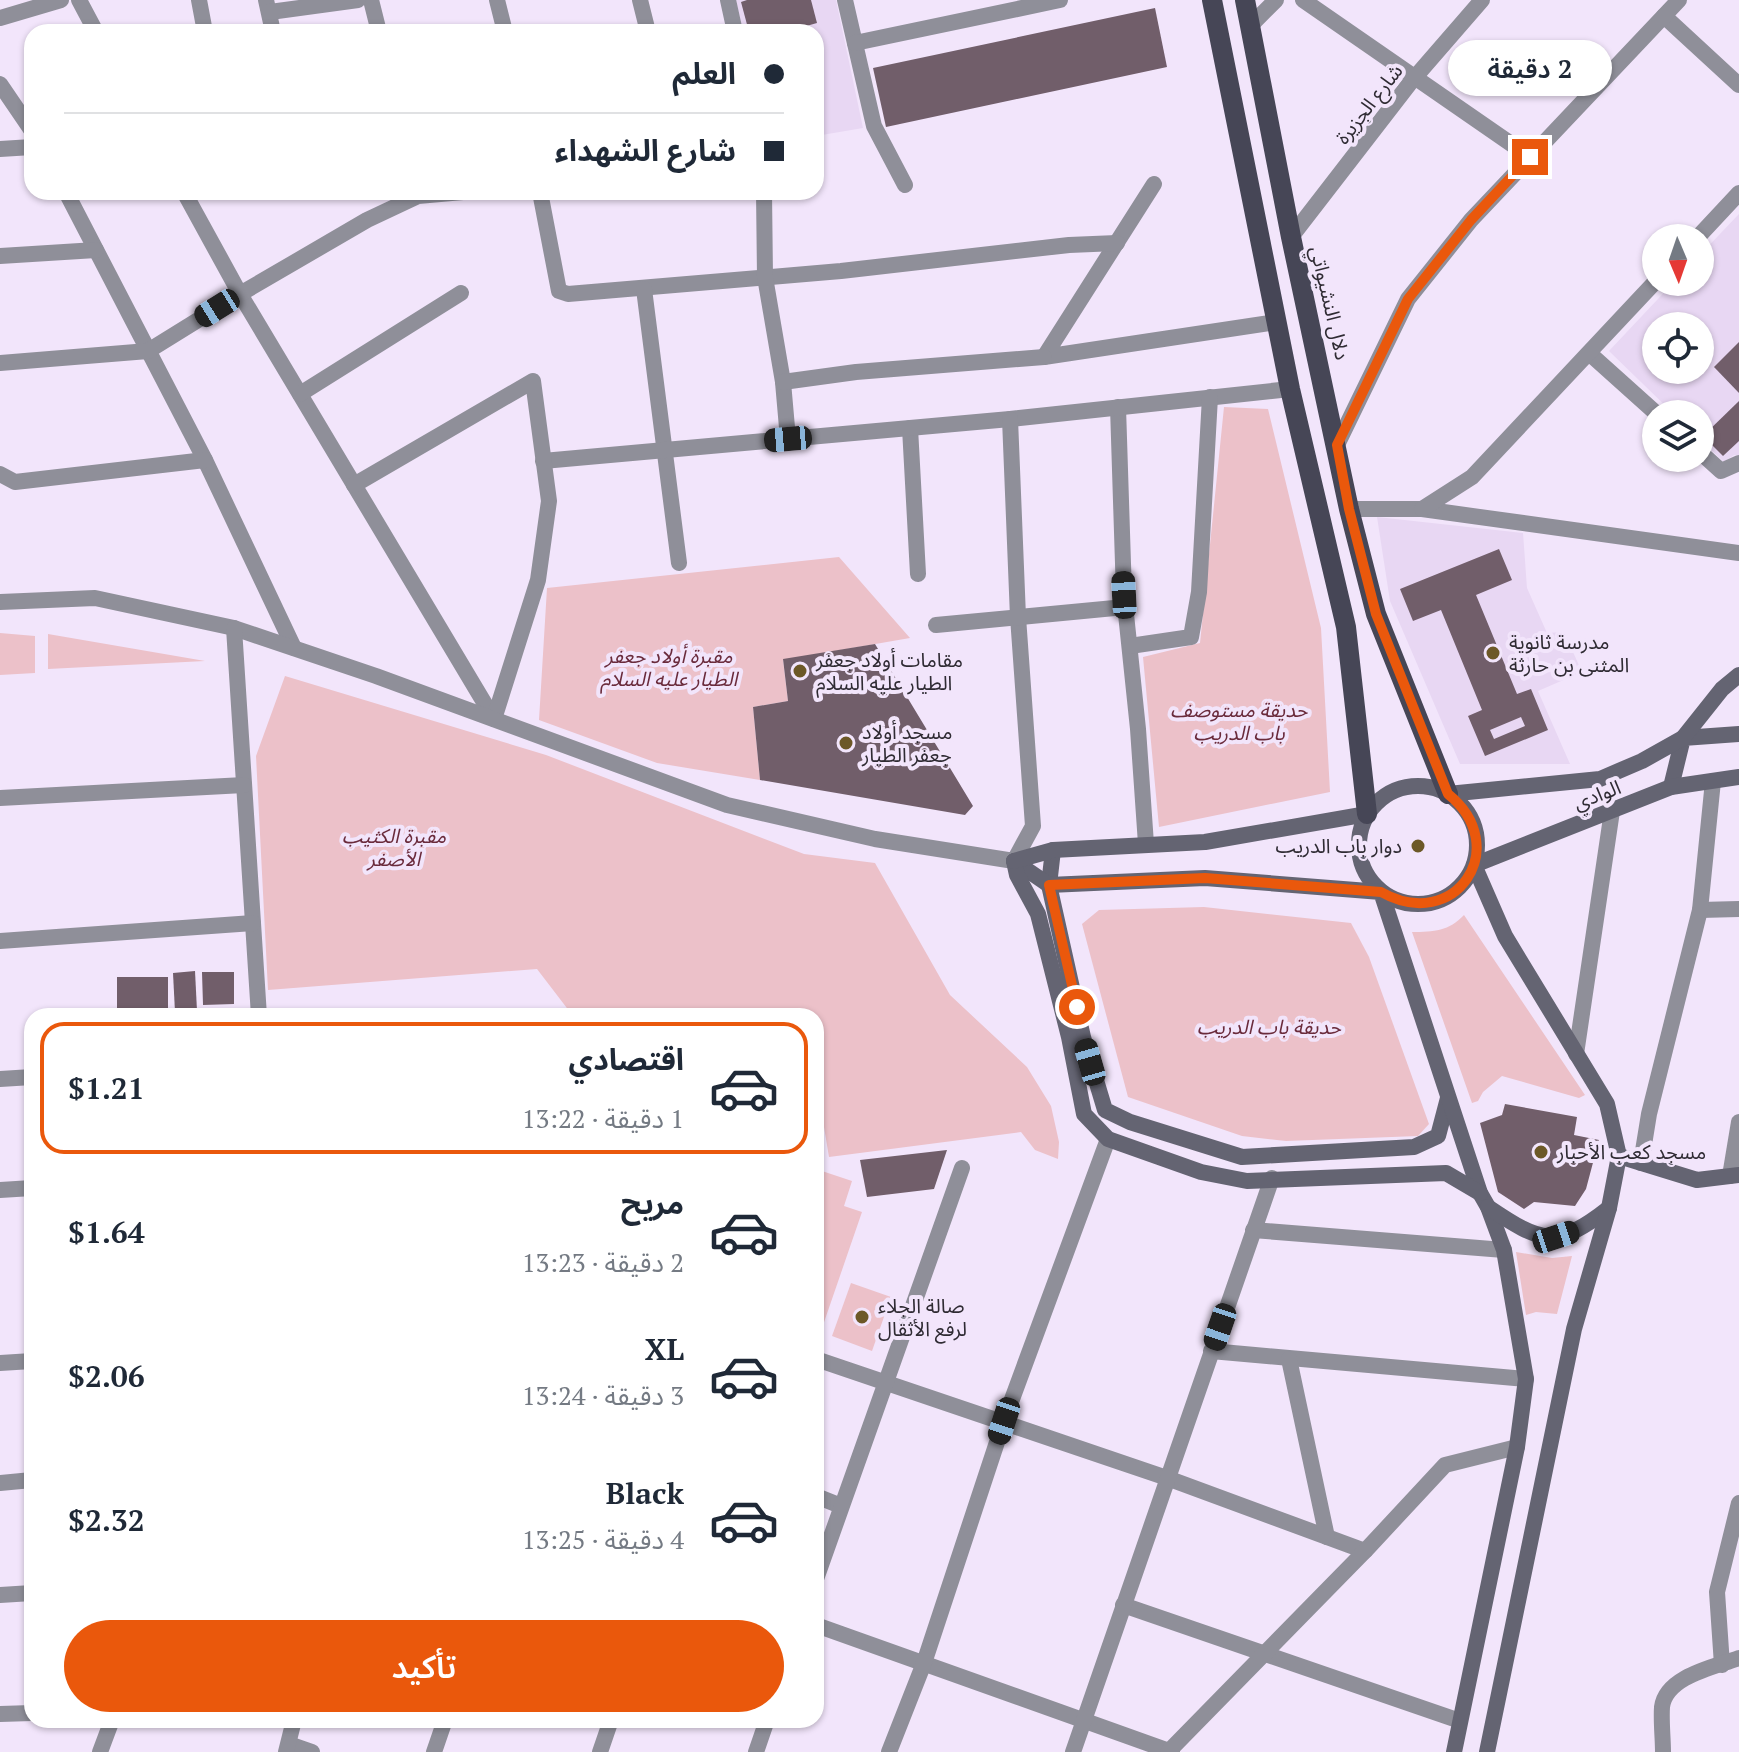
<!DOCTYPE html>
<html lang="ar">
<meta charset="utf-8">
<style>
:root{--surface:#fff;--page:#f6f6f7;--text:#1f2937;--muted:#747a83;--line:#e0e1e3;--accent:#ea580c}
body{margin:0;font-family:"PT Serif","Noto Sans Arabic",serif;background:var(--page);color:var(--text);direction:rtl;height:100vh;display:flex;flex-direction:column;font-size:30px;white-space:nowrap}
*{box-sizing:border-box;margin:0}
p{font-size:26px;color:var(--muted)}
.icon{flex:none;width:44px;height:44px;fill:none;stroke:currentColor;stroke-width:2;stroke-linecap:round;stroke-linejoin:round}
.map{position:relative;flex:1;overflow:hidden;direction:ltr}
.drawer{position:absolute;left:24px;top:1008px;width:800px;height:720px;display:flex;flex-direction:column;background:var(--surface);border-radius:24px;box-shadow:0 2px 6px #0004;direction:rtl}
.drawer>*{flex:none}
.guide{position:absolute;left:24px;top:24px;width:800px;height:176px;border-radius:24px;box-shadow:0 2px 6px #0004;direction:rtl;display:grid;align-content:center;height:176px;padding:0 40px;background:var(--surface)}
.needle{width:52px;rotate:178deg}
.fabs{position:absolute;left:1642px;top:224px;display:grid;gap:16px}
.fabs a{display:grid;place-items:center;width:72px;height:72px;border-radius:50%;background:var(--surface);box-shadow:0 2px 6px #0004;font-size:40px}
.end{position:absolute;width:36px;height:36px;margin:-18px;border:10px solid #ea580c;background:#fff;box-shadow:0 0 0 4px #fff}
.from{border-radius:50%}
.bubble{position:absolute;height:56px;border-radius:28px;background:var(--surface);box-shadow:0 2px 6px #0004;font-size:26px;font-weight:600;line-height:56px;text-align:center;direction:rtl}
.car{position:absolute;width:24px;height:48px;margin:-24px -12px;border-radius:10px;box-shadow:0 0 6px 2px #0007;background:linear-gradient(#222 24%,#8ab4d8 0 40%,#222 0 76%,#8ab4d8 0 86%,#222 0)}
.guide b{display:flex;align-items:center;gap:28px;height:76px;font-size:30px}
.guide b+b{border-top:2px solid var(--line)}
.guide i{width:20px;height:20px;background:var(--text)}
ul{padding:14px 0 0;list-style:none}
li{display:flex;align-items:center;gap:24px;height:132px;margin:0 16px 12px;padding:0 24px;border:4px solid transparent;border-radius:24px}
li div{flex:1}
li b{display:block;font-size:30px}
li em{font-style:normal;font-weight:600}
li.active{border-color:var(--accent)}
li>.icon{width:72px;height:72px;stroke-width:1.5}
.primary-button{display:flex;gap:16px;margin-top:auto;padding:16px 40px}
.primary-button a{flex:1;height:92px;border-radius:48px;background:var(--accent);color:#fff;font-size:32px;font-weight:600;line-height:92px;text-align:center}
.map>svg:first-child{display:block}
.built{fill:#e8d7f3;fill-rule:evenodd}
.green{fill:#ecc1c9}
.building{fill:#715e6a;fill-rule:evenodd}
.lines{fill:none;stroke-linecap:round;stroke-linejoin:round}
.street{stroke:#8f8f99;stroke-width:16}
.secondary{stroke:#646472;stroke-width:16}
.primary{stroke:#464656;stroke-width:20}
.route{stroke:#ea580c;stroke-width:10}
.poi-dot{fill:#6c5827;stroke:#f2e5fb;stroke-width:3}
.labels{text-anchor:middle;stroke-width:8;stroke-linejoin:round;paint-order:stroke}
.street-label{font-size:20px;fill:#2f2b33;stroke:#f2e5fb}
.poi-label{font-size:20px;fill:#2f2b33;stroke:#f2e5fb;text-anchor:start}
.park-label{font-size:20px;font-style:italic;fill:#6a2b3c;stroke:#f2e5fb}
</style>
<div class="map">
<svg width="1739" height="1752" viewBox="0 0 1739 1752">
<rect width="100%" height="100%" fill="#f2e5fb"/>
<!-- built -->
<g class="built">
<polygon points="736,0 836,0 863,128 816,136 816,32 743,32"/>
<path d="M1739,214V455H1734L1724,462L1700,439V414H1674L1609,351L1674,282H1700V255ZM1656,326H1700V370H1656Z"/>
<polygon points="1377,517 1523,533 1527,588 1547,633 1564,632 1582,672 1538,691 1570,764 1460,764 1390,601"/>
</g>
<!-- green -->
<g class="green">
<polygon points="1224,407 1268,409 1321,628 1330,792 1159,827 1143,657 1200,643"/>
<polygon points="839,557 910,638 783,660 788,701 753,707 760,780 657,763 539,720 547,588"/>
<polygon points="0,633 35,636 35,673 0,675"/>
<polygon points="48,634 205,661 48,669"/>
<polygon points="285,676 546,755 804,854 875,863 950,995 1027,1067 1051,1106 1059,1142 1058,1159 1035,1150 1021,1132 829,1157 821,1109 816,1109 816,1016 573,1016 537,969 268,990 256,756"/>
<polygon points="1204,907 1351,923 1369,957 1429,1124 1418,1136 1286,1141 1242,1136 1128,1097 1082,924 1099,910"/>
<path d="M1464,915L1585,1095L1579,1098L1502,1076L1483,1092L1478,1101L1472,1103L1412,932C1434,932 1449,931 1464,915Z"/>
<polygon points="816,1169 852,1181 844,1206 862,1212 821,1331 816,1329"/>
<polygon points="1516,1252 1552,1258 1572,1256 1557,1314 1536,1312 1526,1315"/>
<polygon points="851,1283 891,1297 872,1351 832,1336"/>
</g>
<!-- building -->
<g class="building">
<polygon points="747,0 811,0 817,23 785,32 749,32 741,2"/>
<polygon points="1155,8 1167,67 886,127 873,68"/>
<polygon points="1739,342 1739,393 1714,367"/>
<polygon points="1739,401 1739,441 1723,456 1703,436"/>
<path d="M1499,549L1512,580L1476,595L1517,694L1531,689L1548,730L1485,756L1468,716L1482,710L1441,610L1413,621L1400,589ZM1521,717L1525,726L1494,739L1490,730Z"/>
<polygon points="875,644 973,806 965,815 760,780 753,707 788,701 783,659"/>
<polygon points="195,971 197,1011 175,1012 173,973"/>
<polygon points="202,972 234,972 234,1004 203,1005"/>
<rect x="117" y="977" width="51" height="32"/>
<polygon points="1505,1104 1577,1117 1574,1135 1599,1140 1586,1189 1575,1206 1534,1202 1524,1209 1498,1192 1480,1123 1502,1115"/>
<polygon points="947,1150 934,1189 867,1197 860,1160"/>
</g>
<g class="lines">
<!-- street -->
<g class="street">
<polyline points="79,0 96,32"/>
<polyline points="199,0 205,32"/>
<polyline points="266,0 273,32"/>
<polyline points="371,0 379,32"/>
<polyline points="497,0 505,32"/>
<polyline points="640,0 648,32"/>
<polyline points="728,0 735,32"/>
<polyline points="845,0 874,126 905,185"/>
<polyline points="1303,0 1530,157"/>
<polyline points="270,12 358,0"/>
<polyline points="1664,16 1739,85"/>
<polyline points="0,18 61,0"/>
<polyline points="1250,26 1276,0"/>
<polyline points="855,43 1060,0"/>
<polyline points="0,84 32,131"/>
<polyline points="0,149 32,147"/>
<polyline points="1154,184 1044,357 1276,322"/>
<polyline points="66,192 205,460 294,648"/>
<polyline points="184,192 240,294 494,719"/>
<polyline points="540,192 559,291 568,294 841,271 1069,245 1117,243"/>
<polyline points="764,192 765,277 783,382 788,439"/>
<polyline points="1291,237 1410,83 1482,0"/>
<polyline points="1697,238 1739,193"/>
<polyline points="0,256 96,250"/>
<polyline points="644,289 679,563"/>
<polyline points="1589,353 1657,414"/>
<polyline points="0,363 148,351 240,294 367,220 418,196 463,192"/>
<polyline points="783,382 856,372 1044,357"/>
<polyline points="300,394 461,293"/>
<polyline points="1118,407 1124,595 1138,729 1146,844"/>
<polyline points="910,428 918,574"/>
<polyline points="1337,445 1408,299 1471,220 1679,0"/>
<polyline points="1700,452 1721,471 1739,463"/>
<polyline points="543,461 1010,419 1290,389"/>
<polyline points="0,474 15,482 205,460"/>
<polyline points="354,485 533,381 549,501 538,580 494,719"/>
<polyline points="1349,509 1422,509 1739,553"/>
<polyline points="1422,509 1472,477 1656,281"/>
<polyline points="0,602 95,598 234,628 376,676 727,805 875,839 1014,861 1033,826 1018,617 1010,419"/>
<polyline points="936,625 1125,607"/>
<polyline points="234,628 259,1016"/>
<polyline points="1130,646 1191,637 1199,592 1210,397"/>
<polyline points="0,798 244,785"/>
<polyline points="1700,910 1739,909"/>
<polyline points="0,941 253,923"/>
<polyline points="1576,1054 1612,811"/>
<polyline points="0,1079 32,1077"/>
<polyline points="1641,1163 1649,1114 1700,910 1713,781"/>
<polyline points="1730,1176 1739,1122"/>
<polyline points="0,1190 32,1188"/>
<polyline points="1253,1230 1504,1250"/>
<polyline points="1211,1351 1526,1379"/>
<polyline points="816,1359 1167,1478 1365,1551"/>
<polyline points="1289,1359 1327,1537"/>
<polyline points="0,1363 32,1361"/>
<polyline points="0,1483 32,1480"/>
<polyline points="816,1496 841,1506"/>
<polyline points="816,1579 962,1168"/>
<polyline points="0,1595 32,1593"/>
<polyline points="1123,1605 1460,1721"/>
<polyline points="816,1625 1172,1752"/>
<polyline points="1722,1665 1717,1592 1739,1503"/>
<polyline points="0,1714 32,1713"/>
<polyline points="289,1744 312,1752"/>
<polyline points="100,1752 112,1720"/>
<polyline points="286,1752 294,1720"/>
<polyline points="434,1752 445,1720"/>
<polyline points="600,1752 611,1720"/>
<polyline points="756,1752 767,1720"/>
<polyline points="889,1752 924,1663 1004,1421 1108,1139"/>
<polyline points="1073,1752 1272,1178"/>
<polyline points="1168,1752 1365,1551 1445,1465 1517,1447"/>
<path d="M1663,1752C1663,1738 1661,1722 1662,1707C1666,1676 1715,1667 1739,1658"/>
</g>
<!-- secondary -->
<g class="secondary">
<circle cx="1418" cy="845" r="59"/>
<polyline points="1671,787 1683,738 1739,734"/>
<polyline points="1448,794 1600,779 1642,761 1683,738 1722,689 1739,675"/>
<polyline points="1053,850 1049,885 1083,1037 1105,1110 1130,1122 1242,1157 1414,1147 1438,1136 1448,1098"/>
<polyline points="1014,861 1049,885 1205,878 1381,892 1480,1193 1488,1207 1504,1250 1526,1379 1517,1447 1454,1752"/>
<polyline points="1014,861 1017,875 1038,914 1069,1037 1084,1114 1108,1139 1201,1172 1247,1181 1446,1173 1480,1193"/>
<polyline points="1014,861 1053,850 1205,842 1367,814"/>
<polyline points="1619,1156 1697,1180 1739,1175"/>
<path d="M1488,1207C1541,1243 1557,1249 1609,1208"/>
<polyline points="1487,1752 1574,1329 1609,1208 1619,1156 1607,1104 1505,936 1474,865 1671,787 1739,777"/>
</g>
<!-- primary -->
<g class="primary">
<polyline points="1212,0 1290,389 1346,627 1367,814"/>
<polyline points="1245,0 1291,237 1349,509 1376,614 1448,794"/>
</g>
</g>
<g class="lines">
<!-- route -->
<path class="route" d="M1077,1007L1049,885L1205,878L1381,892C1455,934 1514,847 1448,794L1376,614L1349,509L1337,445L1408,299L1471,220L1530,157"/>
</g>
<!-- markers -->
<g class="poi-dot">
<circle cx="1493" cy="653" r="8"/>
<circle cx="800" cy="671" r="8"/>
<circle cx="846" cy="743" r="8"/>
<circle cx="1418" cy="846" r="8"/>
<circle cx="1541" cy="1152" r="8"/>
<circle cx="862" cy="1317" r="8"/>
</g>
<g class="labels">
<!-- street labels -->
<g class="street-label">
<text transform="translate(1369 104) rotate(-52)" y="7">شارع الجزيرة</text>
<text transform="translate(1330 303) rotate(77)" y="7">دلال النشيواتي</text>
<text transform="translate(1597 795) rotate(-21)" y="7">الوادي</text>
</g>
<!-- poi labels -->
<g class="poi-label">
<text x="1509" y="649">مدرسة ثانوية<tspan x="1509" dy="23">المثنى بن حارثة</tspan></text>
<text x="816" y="667">مقامات أولاد جعفر<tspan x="816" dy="23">الطيار عليه السلام</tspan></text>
<text x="862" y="739">مسجد أولاد<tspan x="862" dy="23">جعفر الطيار</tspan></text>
<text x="1402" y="853" text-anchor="end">دوار باب الدريب</text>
<text x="1557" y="1159">مسجد كعب الأحبار</text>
<text x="878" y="1313">صالة الجلاء<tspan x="878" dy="23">لرفع الأثقال</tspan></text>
</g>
<!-- park labels -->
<g class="park-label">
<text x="669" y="663">مقبرة أولاد جعفر<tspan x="669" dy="23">الطيار عليه السلام</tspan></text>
<text x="1239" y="717">حديقة مستوصف<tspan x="1239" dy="23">باب الدريب</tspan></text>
<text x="394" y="843">مقبرة الكثيب<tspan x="394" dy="23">الأصفر</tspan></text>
<text x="1269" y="1034">حديقة باب الدريب</text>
</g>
</g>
</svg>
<div class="fabs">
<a><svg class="needle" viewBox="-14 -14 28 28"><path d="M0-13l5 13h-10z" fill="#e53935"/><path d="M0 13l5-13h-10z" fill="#747a83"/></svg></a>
<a><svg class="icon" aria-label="locate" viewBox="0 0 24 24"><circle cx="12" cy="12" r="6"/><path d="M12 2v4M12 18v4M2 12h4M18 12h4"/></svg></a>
<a><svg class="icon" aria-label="layers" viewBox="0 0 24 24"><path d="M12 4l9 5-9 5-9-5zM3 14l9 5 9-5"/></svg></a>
</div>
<i class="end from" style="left:1077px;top:1007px"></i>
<i class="end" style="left:1530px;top:157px"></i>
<div class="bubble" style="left:1448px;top:40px;width:164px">2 دقيقة</div>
<i class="car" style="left:217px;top:308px;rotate:238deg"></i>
<i class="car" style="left:788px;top:439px;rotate:265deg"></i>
<i class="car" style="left:1124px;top:595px;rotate:357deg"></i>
<i class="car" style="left:1090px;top:1062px;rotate:344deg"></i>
<i class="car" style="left:1556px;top:1237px;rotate:72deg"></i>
<i class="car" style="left:1220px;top:1327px;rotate:199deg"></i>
<i class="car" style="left:1004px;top:1421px;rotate:198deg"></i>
<div class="guide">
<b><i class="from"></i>العلم</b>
<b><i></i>شارع الشهداء</b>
</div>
<section class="drawer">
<ul>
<li class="active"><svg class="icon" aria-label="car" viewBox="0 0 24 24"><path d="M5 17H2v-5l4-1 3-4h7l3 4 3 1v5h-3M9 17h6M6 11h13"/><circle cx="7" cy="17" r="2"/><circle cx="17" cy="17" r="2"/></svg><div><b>اقتصادي</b><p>1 دقيقة · 13:22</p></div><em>$1.21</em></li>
<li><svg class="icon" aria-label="car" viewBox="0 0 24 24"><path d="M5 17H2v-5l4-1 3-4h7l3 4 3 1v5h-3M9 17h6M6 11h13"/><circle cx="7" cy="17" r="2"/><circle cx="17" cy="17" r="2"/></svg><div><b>مريح</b><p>2 دقيقة · 13:23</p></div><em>$1.64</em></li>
<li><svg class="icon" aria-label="car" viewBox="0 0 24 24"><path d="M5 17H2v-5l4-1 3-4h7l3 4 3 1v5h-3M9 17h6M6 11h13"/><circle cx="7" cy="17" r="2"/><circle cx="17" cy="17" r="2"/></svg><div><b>XL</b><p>3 دقيقة · 13:24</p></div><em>$2.06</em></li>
<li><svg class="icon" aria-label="car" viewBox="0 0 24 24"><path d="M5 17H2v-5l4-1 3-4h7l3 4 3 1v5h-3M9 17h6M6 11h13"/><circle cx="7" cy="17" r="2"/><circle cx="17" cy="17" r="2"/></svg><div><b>Black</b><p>4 دقيقة · 13:25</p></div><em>$2.32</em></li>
</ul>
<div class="primary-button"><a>تأكيد</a></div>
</section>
</div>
